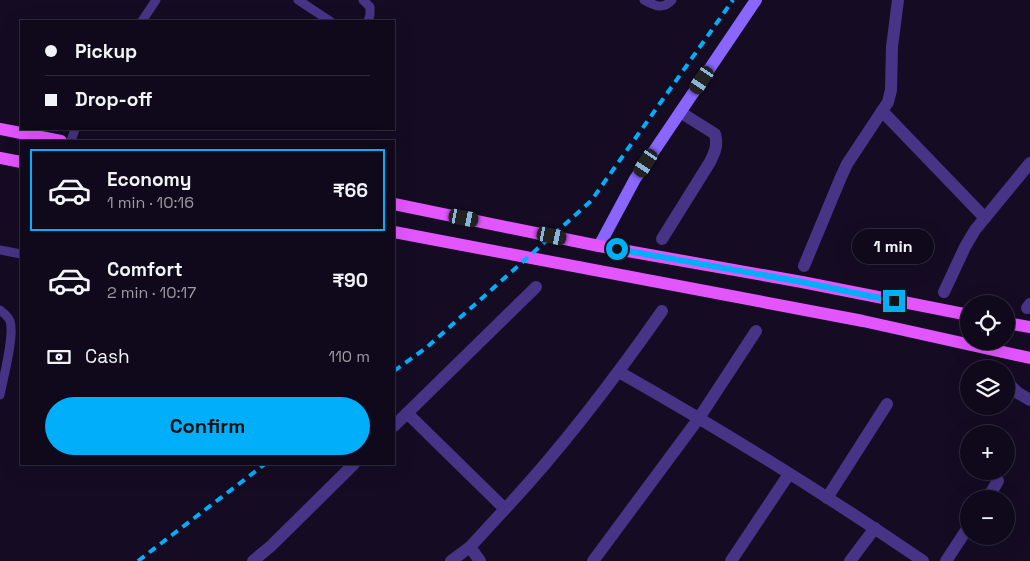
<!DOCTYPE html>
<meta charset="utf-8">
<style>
:root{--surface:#10091b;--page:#191224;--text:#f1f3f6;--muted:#9c9aa3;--line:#302a3a;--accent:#00aefa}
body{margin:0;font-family:"Space Grotesk",sans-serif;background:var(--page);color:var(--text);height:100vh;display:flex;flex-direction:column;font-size:19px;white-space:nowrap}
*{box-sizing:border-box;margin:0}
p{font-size:16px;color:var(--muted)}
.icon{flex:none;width:28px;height:28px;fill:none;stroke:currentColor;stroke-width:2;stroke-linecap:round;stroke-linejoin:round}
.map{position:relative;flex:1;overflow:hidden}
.panel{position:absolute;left:20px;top:140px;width:375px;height:325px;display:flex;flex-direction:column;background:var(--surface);border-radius:0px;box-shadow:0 5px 20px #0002,0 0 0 1px var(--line)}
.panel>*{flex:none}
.guide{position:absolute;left:20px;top:20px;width:375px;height:110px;border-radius:0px;box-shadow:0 5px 20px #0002,0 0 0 1px var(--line);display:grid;align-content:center;height:110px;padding:0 25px;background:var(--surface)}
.tools{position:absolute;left:960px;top:295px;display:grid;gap:10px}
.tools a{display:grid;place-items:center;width:55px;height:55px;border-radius:50%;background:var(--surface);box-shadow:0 5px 20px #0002,0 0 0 1px var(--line);font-size:25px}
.end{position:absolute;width:22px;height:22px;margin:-11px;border:6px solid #00aefa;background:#111;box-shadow:0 0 0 2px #111}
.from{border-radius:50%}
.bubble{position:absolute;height:35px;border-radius:18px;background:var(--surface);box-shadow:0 5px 20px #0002,0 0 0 1px var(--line);font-size:16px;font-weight:600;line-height:35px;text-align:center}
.car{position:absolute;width:15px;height:30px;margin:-15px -8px;border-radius:6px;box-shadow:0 0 4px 1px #0007;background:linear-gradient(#222 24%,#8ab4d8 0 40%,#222 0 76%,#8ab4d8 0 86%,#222 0)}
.guide b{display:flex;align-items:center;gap:18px;height:48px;font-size:19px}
.guide b+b{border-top:1px solid var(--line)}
.guide i{width:12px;height:12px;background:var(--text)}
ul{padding:9px 0 0;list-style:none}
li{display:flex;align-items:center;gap:15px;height:82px;margin:0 10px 8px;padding:0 15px;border:2px solid transparent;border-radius:0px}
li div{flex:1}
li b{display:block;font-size:19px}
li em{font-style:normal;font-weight:600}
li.selected{border-color:var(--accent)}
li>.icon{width:45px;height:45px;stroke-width:1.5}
.pay{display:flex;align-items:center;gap:12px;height:55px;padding:0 25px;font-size:19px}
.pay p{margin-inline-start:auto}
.action{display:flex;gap:10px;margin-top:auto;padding:10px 25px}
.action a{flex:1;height:58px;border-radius:30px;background:var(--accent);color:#111;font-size:20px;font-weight:600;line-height:58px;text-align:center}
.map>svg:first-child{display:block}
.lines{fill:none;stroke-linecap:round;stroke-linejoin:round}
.lane{stroke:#483486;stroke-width:9}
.street{stroke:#483486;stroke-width:12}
.secondary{stroke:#8a66ff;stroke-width:12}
.primary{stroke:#e356ff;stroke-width:12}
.rail{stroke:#00aefa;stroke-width:4;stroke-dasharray:8 6;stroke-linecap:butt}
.route{stroke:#00aefa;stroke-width:6}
</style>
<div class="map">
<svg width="1030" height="561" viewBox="0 0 1030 561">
<rect width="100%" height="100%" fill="#150c24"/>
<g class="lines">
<!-- lane -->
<g class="lane">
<polyline points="298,0 330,21"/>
<polyline points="363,0 370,7 370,15 368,21"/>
<path d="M644,0C655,6 663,10 672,0"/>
<polyline points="142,21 156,0"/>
<polyline points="71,141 75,129"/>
<polyline points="0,250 21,254"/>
<path d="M0,310C4,313 8,316 10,321C15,335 3,379 0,395"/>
</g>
<!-- street -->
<g class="street">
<polyline points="882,111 985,218"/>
<path d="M662,239L710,162C715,152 718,145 715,134L680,112"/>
<polyline points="804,266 841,177 847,164 888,102 891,90 892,47 898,0"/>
<polyline points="944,292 965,247 975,230 1030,163"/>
<polyline points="1027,308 1030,304"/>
<path d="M619,372C723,431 825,494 923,561"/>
<polyline points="1006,381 1018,393 1030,400"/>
<polyline points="407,413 505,509 470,547"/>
<polyline points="394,426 536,287"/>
<polyline points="827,498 887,404"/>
<polyline points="987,499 998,481"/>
<path d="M505,509C563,447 613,381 662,311"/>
<polyline points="253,561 271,546 354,464"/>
<polyline points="451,561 470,547 480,561"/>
<polyline points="593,561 699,418 756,331"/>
<polyline points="731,561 789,474"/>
<polyline points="850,561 875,528"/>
<polyline points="946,561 969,526"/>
</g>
<!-- secondary -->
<polyline class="secondary" points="599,246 635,179 756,0"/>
<!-- primary -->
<g class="primary">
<polyline points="0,129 61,141"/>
<polyline points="0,158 21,162"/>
<polyline points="394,204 599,246 802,282 969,315"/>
<polyline points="394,232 863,321 1030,358"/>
<polyline points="1006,323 1030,327"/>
</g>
<!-- rail -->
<g class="rail">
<polyline points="394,371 426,348 591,201 733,0"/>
<polyline points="138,561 265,464"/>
</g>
</g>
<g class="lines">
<!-- route -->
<polyline class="route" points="617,249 802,282 894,301"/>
</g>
</svg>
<div class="tools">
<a><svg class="icon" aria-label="locate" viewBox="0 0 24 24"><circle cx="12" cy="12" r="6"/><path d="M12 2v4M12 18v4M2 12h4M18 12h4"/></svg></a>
<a><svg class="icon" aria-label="layers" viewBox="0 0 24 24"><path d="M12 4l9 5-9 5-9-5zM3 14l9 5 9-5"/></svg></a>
<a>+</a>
<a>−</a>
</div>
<i class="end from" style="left:617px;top:249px"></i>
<i class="end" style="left:894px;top:301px"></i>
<div class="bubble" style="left:852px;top:229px;width:82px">1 min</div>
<i class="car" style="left:702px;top:80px;rotate:214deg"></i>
<i class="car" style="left:646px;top:163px;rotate:213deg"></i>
<i class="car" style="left:464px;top:218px;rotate:101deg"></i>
<i class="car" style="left:552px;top:236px;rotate:102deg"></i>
<div class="guide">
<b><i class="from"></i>Pickup</b>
<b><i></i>Drop-off</b>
</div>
<section class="panel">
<ul>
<li class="selected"><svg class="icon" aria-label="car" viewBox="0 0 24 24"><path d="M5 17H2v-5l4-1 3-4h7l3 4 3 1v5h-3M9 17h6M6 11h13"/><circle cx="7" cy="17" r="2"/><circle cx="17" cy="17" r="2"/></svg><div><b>Economy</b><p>1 min · 10:16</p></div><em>₹66</em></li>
<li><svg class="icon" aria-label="car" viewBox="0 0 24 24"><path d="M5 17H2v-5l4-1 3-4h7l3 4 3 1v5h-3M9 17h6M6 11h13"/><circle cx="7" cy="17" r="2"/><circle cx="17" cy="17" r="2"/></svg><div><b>Comfort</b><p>2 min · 10:17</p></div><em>₹90</em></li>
</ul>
<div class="pay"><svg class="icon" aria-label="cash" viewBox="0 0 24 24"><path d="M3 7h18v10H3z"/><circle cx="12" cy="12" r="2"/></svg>Cash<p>110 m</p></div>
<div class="action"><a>Confirm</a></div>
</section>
</div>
